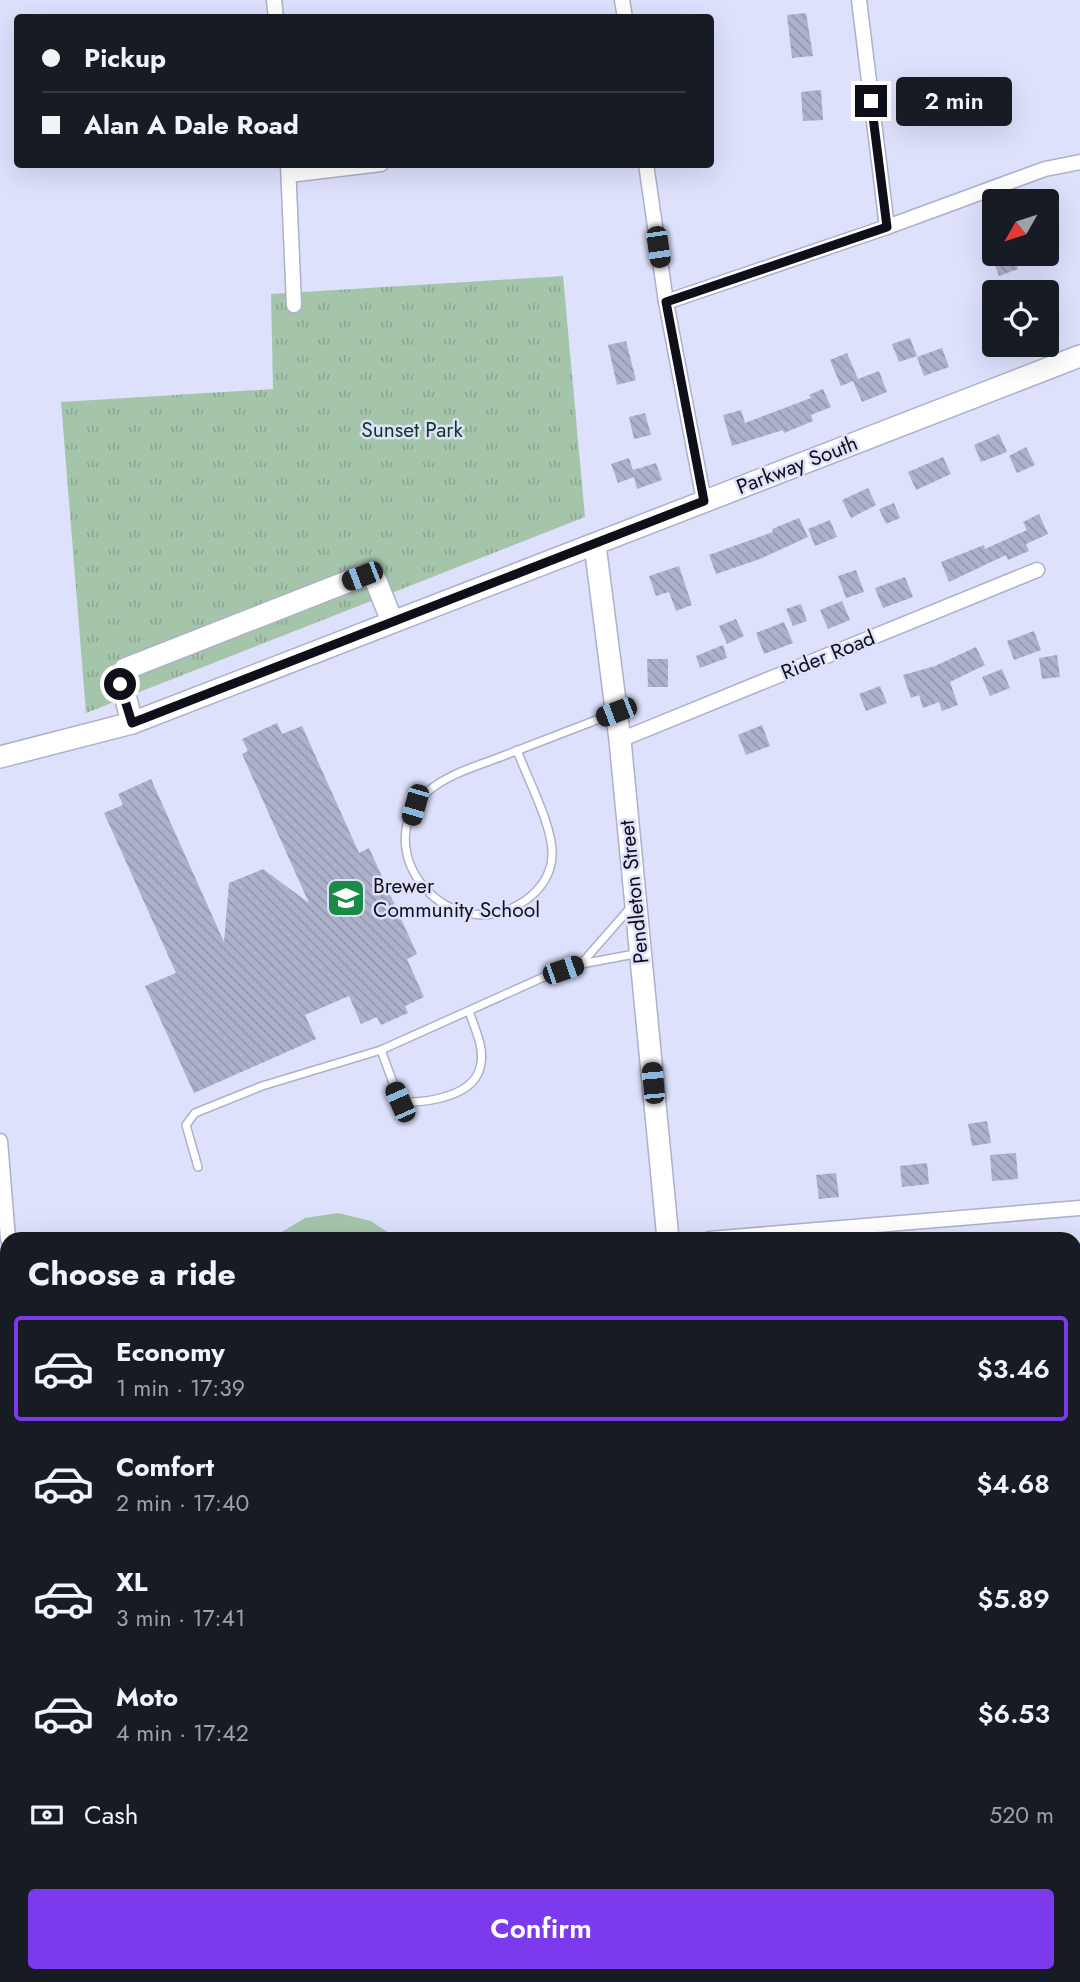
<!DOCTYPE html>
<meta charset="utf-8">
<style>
:root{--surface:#171b24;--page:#242831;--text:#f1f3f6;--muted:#9ea1a6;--line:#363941;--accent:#7c3aed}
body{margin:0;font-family:Jost,sans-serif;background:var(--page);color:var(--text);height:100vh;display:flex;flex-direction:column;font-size:26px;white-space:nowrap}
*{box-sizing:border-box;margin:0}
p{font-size:23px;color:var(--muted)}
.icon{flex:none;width:38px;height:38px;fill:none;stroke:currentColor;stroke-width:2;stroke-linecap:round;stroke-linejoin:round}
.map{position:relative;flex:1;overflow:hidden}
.drawer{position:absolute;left:0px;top:1232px;width:1082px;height:751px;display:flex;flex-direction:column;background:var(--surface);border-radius:21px 21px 0 0;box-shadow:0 7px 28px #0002}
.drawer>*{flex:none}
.banner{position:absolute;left:14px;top:14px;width:700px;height:154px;border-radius:7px;box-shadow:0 7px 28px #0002;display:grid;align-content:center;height:154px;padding:0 28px;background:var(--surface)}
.needle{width:46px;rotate:231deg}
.buttons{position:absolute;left:982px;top:189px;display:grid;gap:14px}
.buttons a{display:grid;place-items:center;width:77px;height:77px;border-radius:7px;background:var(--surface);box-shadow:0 7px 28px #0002;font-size:35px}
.end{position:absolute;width:32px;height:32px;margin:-16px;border:9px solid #0e0f18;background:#fff;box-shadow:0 0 0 4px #fff}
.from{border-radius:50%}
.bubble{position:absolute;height:49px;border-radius:7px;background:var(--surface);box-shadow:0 7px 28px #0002;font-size:23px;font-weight:600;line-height:49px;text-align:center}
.car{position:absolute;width:21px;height:42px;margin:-21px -10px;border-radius:9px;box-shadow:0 0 5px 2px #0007;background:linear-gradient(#222 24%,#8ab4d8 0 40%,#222 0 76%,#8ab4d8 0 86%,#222 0)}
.banner b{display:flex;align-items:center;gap:24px;height:66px;font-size:26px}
.banner b+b{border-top:2px solid var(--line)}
.banner i{width:18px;height:18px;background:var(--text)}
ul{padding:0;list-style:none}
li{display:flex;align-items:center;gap:21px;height:105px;margin:0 14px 10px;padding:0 14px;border:4px solid transparent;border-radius:7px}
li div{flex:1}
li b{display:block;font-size:26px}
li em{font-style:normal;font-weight:600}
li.selected{border-color:var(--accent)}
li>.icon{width:63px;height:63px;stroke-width:1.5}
h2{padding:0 28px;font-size:32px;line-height:84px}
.pay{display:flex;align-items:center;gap:18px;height:77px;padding:0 28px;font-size:26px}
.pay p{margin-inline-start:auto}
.cta{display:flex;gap:14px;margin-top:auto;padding:14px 28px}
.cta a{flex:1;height:80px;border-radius:7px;background:var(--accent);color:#fff;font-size:28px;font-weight:600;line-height:80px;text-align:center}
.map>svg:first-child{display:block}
.grass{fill:#a5c5ab}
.park{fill:url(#park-tufts)}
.building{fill:url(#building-back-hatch)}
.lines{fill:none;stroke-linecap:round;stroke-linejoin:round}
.lane-casing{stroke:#adb0ca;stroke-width:10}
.street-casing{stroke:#adb0ca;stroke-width:17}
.secondary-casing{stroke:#adb0ca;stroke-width:24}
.lane{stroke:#fff;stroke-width:7}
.street{stroke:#fff;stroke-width:14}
.secondary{stroke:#fff;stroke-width:21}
.rail-casing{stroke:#7f8194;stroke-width:7}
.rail{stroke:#dee1fc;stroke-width:4.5;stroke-dasharray:13;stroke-linecap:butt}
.route{stroke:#0e0f18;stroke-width:9}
.labels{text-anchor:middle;stroke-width:5;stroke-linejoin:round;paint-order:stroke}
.park-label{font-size:21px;fill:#0c3b1c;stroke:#dee1fc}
.street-label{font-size:21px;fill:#0e0f18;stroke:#dee1fc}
.poi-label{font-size:21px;fill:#0e0f18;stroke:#dee1fc;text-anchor:start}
</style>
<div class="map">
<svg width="1080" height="1982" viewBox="0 0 1080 1982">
<defs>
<pattern id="park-tufts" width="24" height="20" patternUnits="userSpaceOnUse" patternTransform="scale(1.75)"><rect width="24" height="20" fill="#a5c5ab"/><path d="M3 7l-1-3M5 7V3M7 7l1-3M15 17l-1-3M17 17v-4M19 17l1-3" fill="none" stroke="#8da892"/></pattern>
<pattern id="building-back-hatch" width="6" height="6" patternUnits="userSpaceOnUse" patternTransform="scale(1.75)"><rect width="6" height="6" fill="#aeb1cb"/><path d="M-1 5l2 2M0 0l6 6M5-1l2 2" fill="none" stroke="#9497ae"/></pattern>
</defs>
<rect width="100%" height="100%" fill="#dee1fc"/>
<!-- grass -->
<polygon class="grass" points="338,1213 371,1221 398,1239 336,1237 270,1239 305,1218"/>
<!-- park -->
<polygon class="park" points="563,276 585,517 86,713 61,402 273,389 271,294"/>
<!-- building -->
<g class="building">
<polygon points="806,13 813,56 792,58 787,15"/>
<polygon points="821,90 823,120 803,121 801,92"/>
<polygon points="1012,254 1018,269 999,276 993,260"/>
<polygon points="910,338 917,356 899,362 892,344"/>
<polygon points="626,341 636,380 617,385 608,345"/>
<polygon points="942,348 949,367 924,376 917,357"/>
<polygon points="847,353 858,379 841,386 830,360"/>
<polygon points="879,371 887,392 862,402 853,381"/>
<polygon points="823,389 831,407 811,415 813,421 784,433 783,430 732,446 723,415 741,410 745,423 811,398 809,395"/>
<polygon points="645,413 651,435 634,439 629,417"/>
<polygon points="999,434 1007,452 981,462 974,445"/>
<polygon points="1026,447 1035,465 1017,473 1009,456"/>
<polygon points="943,457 951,474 916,490 908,472"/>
<polygon points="629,458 633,470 656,463 662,480 637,489 634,477 618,483 611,464"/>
<polygon points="868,488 876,505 851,518 842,500"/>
<polygon points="894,503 900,518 886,524 879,509"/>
<polygon points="1039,514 1048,534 1026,544 1029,551 1008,560 1006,555 949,582 941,562 984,545 985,549 1027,530 1023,522"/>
<polygon points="799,518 808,537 760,559 716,574 709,555 773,532 772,529"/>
<polygon points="830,520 837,537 815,546 808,529"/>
<polygon points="679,566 692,605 676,611 669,592 656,596 649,576"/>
<polygon points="856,570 864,592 846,598 838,576"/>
<polygon points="905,577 913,597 883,608 875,588"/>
<polygon points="842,601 850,620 828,629 820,610"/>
<polygon points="801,604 807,621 793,626 786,609"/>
<polygon points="736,619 744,636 727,644 719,626"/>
<polygon points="784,622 793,643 764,654 756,633"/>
<polygon points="1034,631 1041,650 1014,660 1007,641"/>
<polygon points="723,645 727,658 700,668 696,656"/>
<polygon points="976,647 985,665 950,682 958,705 942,711 939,702 923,708 919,695 911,698 903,675 935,666"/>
<polygon points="1057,655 1060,677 1042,679 1039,658"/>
<polygon points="647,659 668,659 668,687 648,687"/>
<polygon points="1002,669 1010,688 990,696 982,677"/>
<polygon points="880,686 887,703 866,711 859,694"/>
<polygon points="277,723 282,734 302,726 359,853 369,848 417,954 407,959 424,997 405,1006 408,1013 381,1025 377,1017 361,1024 349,996 305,1015 316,1039 194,1093 145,986 176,973 104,813 123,805 118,794 151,779 224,942 229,883 263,869 309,903 242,754 248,751 242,739"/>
<polygon points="762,725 770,746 746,755 738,735"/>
<polygon points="987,1121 991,1143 972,1146 968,1124"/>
<polygon points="1016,1153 1018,1179 992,1181 990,1155"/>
<polygon points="927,1163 929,1184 902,1187 900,1166"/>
<polygon points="836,1173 839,1197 819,1199 816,1175"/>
</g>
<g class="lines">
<defs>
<g id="lane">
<path d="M517,750C527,778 554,828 552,856C551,875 541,889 526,900C451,953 365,851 426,793C447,774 477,766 503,756C539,742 576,728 612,714"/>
<polyline points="581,964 631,907"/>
<path d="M381,1050L400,1102C426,1103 477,1097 481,1063C484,1046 474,1027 469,1011"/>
<polyline points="198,1167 186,1125 195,1113 262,1086 381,1050 546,976 581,964 640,953"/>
</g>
<g id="street">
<polyline points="274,0 276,18"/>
<polyline points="622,0 625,18"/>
<polyline points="859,0 887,227"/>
<polyline points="288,164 294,305"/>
<polyline points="646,164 666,302 704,501"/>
<polyline points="289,175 381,164"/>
<polyline points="666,302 887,227 1045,169 1080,162"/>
<polyline points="620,740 1037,570"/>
<polyline points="0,1141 8,1239"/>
<polyline points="709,1239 1080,1208"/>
<polyline points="0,1312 7,1301"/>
<polyline points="0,1604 7,1669"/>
<polyline points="1074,1604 1080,1604"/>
<polyline points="34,1976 35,1982"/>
<polyline points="214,1976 214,1982"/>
<polyline points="541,1976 541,1982"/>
<polyline points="924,1976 924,1982"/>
<polyline points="428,1982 428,1976"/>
</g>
<g id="secondary">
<polyline points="595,545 620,740 668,1239"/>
<polyline points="132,723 120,675 125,669 362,576 371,575 376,581 392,621"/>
<polyline points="0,757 132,723 1080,356"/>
<polyline points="742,1976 742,1982"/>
</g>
</defs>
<!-- lane casing -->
<use href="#lane" class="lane-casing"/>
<!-- street casing -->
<use href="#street" class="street-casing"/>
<!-- secondary casing -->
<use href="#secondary" class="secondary-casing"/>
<!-- lane -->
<use href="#lane" class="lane"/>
<!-- street -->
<use href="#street" class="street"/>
<!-- secondary -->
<use href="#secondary" class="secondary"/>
<defs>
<g id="rail">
<polyline points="0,1723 7,1723"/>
<polyline points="1074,1723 1080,1723"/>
</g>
</defs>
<!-- rail casing -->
<use href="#rail" class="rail-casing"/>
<!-- rail -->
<use href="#rail" class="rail"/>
</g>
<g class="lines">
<!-- route -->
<polyline class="route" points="120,684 132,723 704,501 666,302 887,227 871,101"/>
</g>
<!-- icons -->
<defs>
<symbol id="school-square" viewBox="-11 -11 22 22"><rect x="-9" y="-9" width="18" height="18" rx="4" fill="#198d47" stroke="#dee1fc"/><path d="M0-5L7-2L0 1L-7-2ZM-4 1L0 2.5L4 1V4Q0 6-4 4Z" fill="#fff"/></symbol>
</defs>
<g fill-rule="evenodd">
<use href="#school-square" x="324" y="876" width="44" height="44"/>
</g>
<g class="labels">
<!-- park labels -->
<g class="park-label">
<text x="412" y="437">Sunset Park</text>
</g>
<!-- street labels -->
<g class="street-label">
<text transform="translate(797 465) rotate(-21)" y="7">Parkway South</text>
<text transform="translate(828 655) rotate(-22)" y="7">Rider Road</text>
<text transform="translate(634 892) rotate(-96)" y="7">Pendleton Street</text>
</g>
<!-- poi labels -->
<g class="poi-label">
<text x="373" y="893">Brewer<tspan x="373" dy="24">Community School</tspan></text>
</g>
</g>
</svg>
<div class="buttons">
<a><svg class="needle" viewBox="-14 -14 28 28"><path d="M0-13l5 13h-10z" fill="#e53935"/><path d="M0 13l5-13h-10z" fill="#9ea1a6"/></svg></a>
<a><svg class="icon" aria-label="locate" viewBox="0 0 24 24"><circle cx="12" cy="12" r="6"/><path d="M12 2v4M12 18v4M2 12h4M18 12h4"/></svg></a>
</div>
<i class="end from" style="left:120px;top:684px"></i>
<i class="end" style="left:871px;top:101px"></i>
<div class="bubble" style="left:896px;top:77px;width:116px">2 min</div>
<i class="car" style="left:658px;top:247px;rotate:172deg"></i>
<i class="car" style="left:362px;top:576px;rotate:249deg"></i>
<i class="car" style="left:616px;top:712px;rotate:249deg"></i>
<i class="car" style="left:415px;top:805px;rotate:196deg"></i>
<i class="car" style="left:563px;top:970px;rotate:71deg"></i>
<i class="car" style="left:653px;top:1083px;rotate:355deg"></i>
<i class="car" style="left:400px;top:1102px;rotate:336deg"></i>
<div class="banner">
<b><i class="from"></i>Pickup</b>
<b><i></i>Alan A Dale Road</b>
</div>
<section class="drawer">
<h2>Choose a ride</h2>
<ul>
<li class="selected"><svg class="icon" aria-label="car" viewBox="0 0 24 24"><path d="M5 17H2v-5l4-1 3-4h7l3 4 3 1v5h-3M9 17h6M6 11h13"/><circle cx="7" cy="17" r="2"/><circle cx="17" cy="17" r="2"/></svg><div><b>Economy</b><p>1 min · 17:39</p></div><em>$3.46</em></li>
<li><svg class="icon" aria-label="car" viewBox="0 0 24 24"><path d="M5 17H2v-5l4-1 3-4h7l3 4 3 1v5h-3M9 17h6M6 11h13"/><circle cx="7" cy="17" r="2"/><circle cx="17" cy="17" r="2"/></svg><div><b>Comfort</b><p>2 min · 17:40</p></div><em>$4.68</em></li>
<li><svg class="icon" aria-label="car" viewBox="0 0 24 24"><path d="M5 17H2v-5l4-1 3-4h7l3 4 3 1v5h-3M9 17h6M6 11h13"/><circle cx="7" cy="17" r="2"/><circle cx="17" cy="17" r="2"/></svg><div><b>XL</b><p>3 min · 17:41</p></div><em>$5.89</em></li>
<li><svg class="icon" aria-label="car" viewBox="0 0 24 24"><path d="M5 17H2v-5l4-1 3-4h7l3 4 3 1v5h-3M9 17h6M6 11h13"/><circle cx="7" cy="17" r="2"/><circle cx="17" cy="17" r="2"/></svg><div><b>Moto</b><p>4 min · 17:42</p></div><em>$6.53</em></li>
</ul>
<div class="pay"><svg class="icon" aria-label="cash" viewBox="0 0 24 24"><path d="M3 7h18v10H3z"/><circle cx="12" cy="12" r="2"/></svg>Cash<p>520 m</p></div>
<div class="cta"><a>Confirm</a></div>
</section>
</div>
